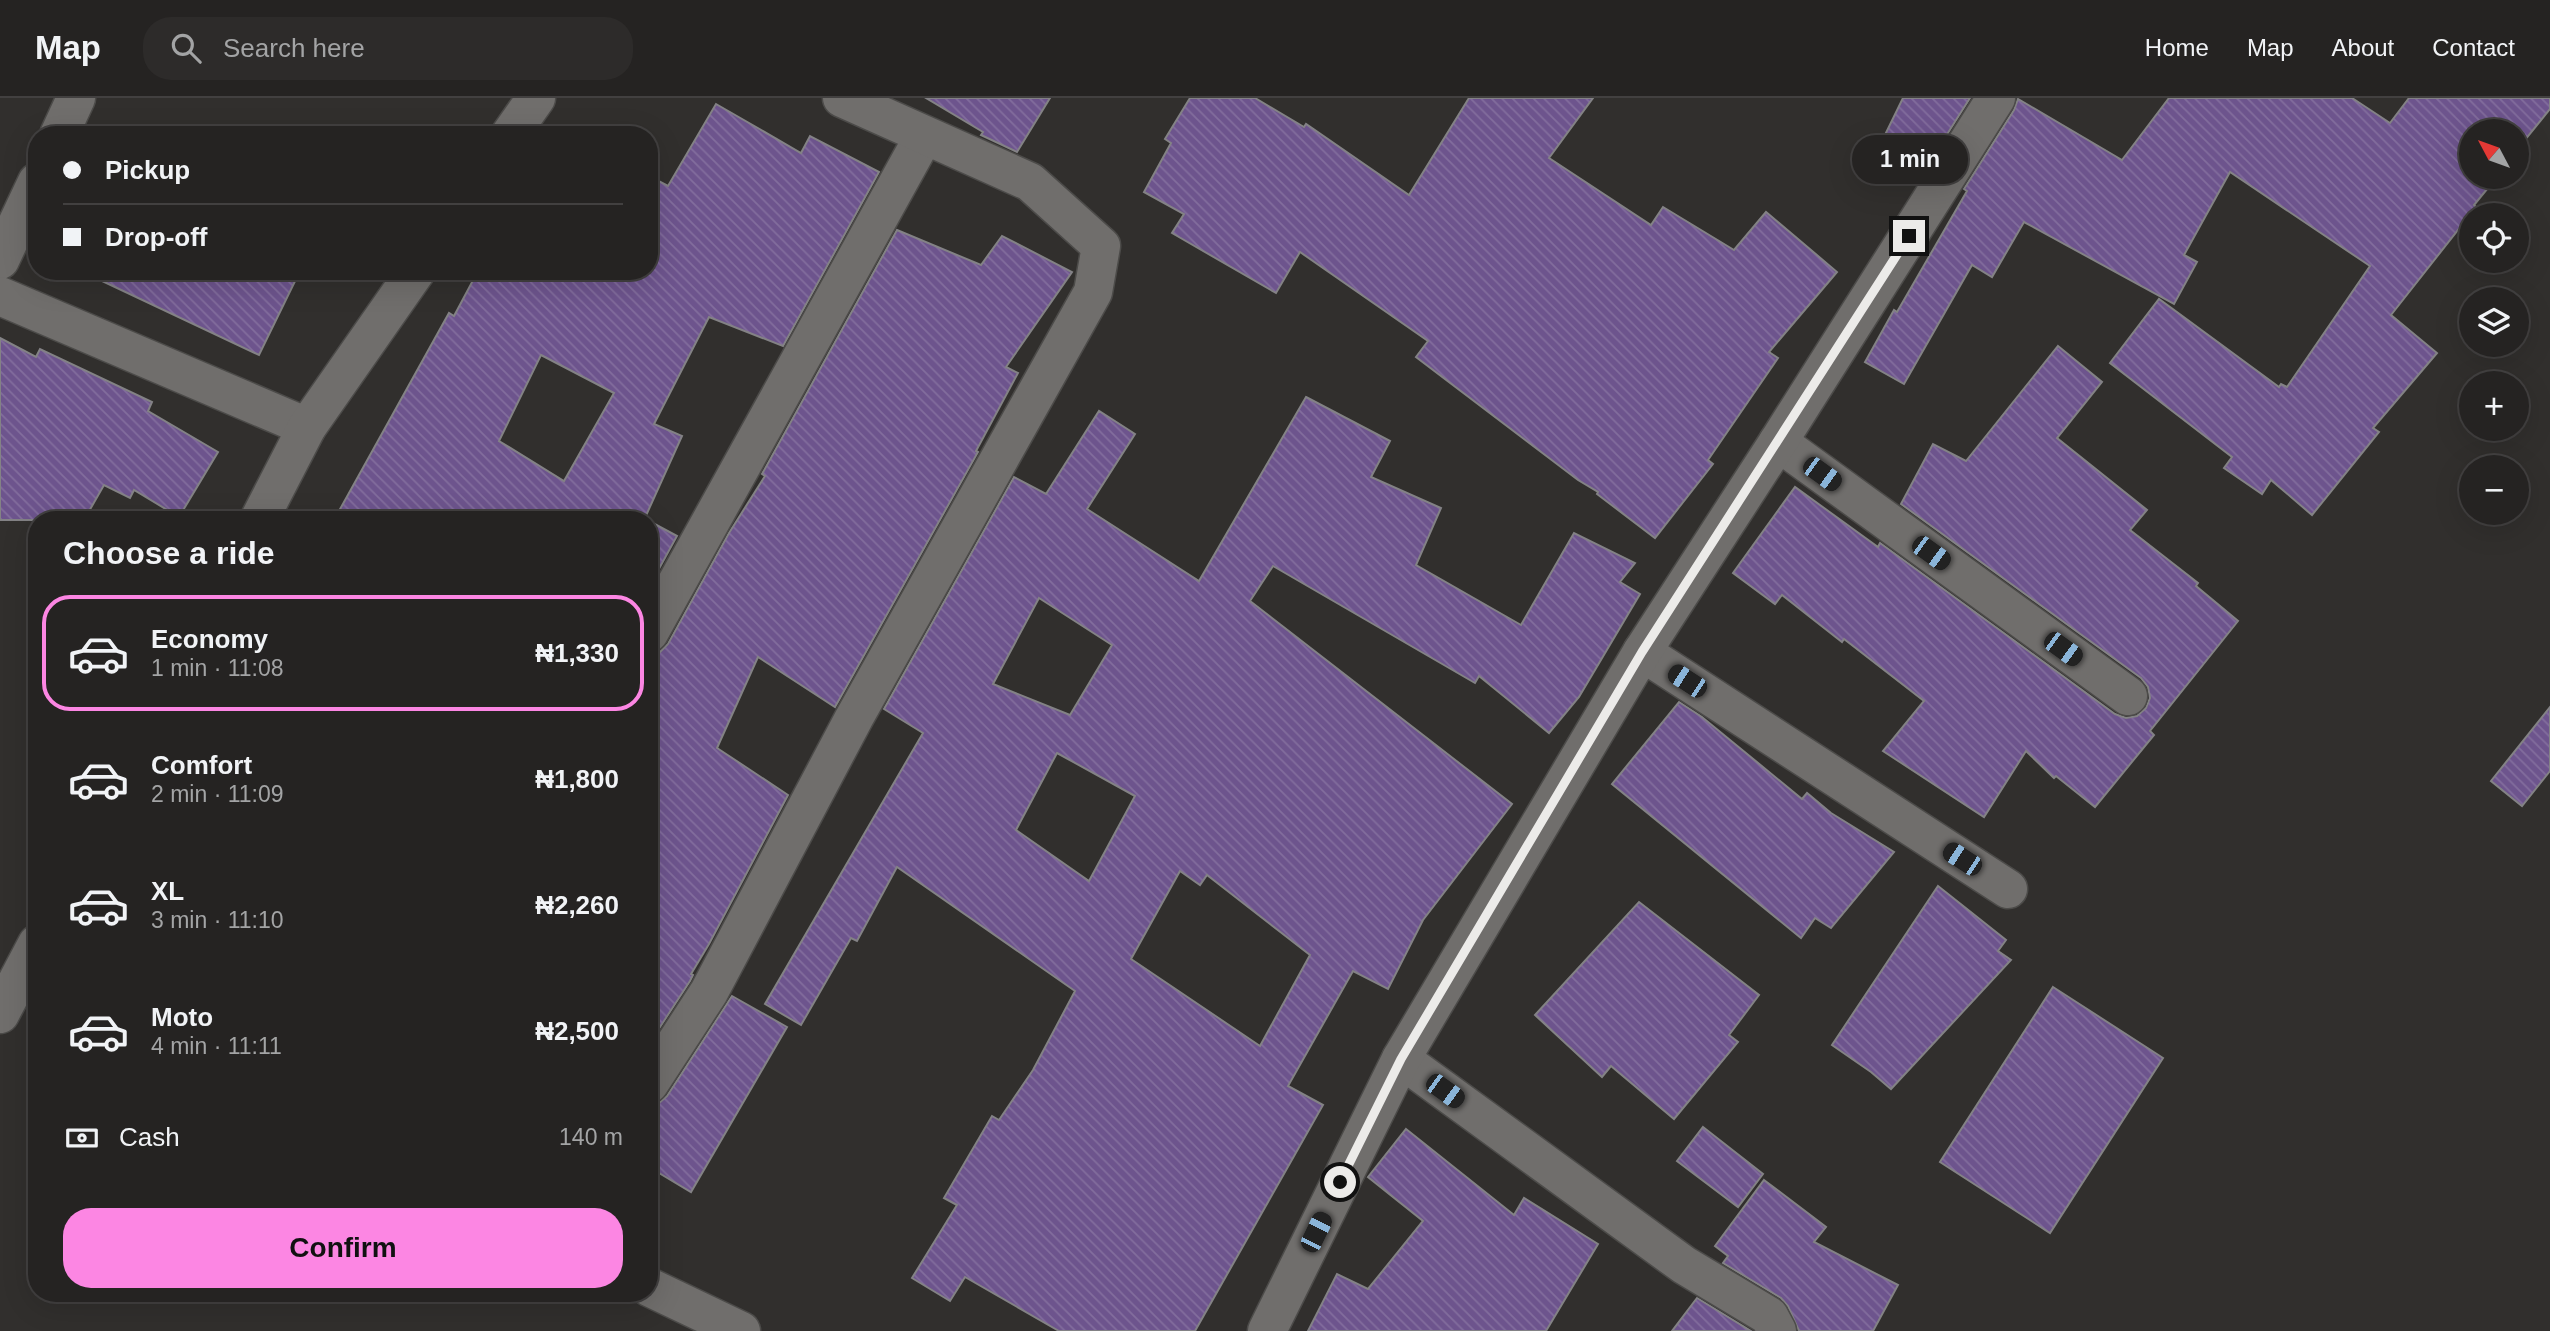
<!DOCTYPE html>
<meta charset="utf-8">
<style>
:root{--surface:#252322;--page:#2d2b2a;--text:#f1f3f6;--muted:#a3a4a5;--line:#424040;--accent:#fc86e3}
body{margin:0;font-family:Helvetica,sans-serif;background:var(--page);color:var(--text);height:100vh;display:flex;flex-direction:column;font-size:26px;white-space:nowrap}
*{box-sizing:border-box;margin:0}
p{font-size:23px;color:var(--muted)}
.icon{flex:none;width:38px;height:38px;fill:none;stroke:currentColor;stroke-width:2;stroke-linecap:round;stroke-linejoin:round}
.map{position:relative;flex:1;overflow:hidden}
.drawer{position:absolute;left:28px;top:413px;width:630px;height:791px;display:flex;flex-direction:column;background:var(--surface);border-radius:28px;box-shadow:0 7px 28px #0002,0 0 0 2px var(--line)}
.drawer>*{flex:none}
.top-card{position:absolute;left:28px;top:28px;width:630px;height:154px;border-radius:28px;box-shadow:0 7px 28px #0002,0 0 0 2px var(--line);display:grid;align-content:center;height:154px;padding:0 35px;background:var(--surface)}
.needle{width:46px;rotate:311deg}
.controls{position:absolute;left:2459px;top:21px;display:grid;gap:14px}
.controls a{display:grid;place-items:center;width:70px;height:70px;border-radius:50%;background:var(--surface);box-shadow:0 7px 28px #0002,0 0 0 2px var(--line);font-size:35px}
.end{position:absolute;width:32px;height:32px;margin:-16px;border:9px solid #ecebe9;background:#111;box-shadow:0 0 0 4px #111}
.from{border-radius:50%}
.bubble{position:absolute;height:49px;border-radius:24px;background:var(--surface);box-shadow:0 7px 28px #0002,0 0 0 2px var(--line);font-size:23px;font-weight:700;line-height:49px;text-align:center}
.car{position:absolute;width:21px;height:42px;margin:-21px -10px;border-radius:9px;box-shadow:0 0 5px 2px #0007;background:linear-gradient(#222 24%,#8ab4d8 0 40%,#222 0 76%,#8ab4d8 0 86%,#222 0)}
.top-card b{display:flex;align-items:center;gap:24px;height:66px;font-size:26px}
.top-card b+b{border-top:2px solid var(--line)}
.top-card i{width:18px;height:18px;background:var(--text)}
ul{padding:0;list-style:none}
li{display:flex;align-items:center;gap:21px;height:116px;margin:0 14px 10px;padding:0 21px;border:4px solid transparent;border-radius:28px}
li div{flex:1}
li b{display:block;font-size:26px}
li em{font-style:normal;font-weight:700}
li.on{border-color:var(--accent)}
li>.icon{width:63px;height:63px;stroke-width:1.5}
h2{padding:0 35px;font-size:32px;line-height:84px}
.pay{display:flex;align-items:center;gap:18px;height:77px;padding:0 35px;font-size:26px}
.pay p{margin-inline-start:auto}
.action{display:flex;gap:14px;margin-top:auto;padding:14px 35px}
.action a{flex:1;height:80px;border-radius:28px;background:var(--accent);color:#111;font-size:28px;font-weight:700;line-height:80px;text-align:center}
header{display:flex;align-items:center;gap:42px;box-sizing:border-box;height:98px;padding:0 35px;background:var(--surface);border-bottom:2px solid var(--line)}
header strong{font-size:33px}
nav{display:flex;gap:38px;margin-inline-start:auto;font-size:24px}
.search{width:490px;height:63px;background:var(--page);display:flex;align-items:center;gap:18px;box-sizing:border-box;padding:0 24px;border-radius:28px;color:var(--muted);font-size:26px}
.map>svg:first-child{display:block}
.building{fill:url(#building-back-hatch);stroke:#838285;stroke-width:2;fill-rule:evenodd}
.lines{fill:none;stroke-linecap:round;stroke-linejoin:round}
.minor-casing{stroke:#4c4b49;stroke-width:41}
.minor{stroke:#706e6c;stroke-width:38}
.route{stroke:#ecebe9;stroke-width:9}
</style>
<header>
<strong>Map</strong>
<div class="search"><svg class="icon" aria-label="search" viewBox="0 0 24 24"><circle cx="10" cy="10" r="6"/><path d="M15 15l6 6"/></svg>Search here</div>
<nav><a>Home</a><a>Map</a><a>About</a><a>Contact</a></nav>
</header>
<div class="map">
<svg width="2550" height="1233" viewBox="0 0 2550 1233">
<defs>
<pattern id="building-back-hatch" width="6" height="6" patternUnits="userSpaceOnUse" patternTransform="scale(1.75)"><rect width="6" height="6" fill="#6d548d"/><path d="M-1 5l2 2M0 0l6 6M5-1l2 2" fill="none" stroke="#826d9d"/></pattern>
</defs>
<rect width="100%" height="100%" fill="#312f2d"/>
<!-- building -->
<g class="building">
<polygon points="926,0 1050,0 1017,54 981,37 983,34"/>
<polygon points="1190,0 1255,0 1304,29 1306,26 1409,97 1469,0 1593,0 1549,60 1651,127 1663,109 1734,152 1766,114 1837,174 1769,254 1778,260 1708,362 1713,366 1655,440 1597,396 1598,394 1578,382 1416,259 1428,243 1300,154 1276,195 1172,135 1184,116 1144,94 1171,45 1165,41"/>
<polygon points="1903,0 1970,0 1927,68 1881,45"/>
<polygon points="2169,0 2352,0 2390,25 2409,0 2550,0 2550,11 2516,53 2516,33 2471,33 2471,79 2497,79 2474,107 2476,109 2391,217 2437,255 2373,330 2379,334 2312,417 2271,382 2262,396 2224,370 2232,359 2110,265 2159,201 2279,289 2281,286 2287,289 2370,168 2230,74 2184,157 2197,164 2174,206 2024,124 1992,179 1972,167 1904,286 1865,264 1894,212 1897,214 1967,93 1964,91 2014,12 2018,1 2122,62"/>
<path d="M716,6L801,55L810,38L879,74L783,248L709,219L654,326L682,338L644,422H334L449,215L454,218L478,173H649V78L668,88ZM541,257L614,295L564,383L499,343Z"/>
<polygon points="897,132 981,167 1002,138 1072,174 1006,269 1018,275 976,353 978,354 835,609 758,559 717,650 788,697 709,846 691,876 693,877 690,883 649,946 649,557 660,554 668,546 729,435 765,378 762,376"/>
<polygon points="81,173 300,173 259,257"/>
<polygon points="0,240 36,259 40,251 152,304 148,313 218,354 179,419 134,392 130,400 104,387 84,422 0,422"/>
<polygon points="2058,248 2102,284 2057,340 2147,412 2130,432 2198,485 2196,488 2238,523 2150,633 2154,637 2095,709 2056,678 2054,680 2026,653 1984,719 1883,653 1924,603 1844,541 1842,544 1782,497 1775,506 1733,475 1795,389 1878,449 1880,445 2115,616 2126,620 2137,618 2146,610 2150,600 2148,589 2141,580 1901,406 1933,346 1966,363"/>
<path d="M1306,299L1390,343L1371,379L1441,410L1416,467L1521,527L1574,435L1635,465L1620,484L1640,496L1579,599L1549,635L1479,578L1475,585L1273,468L1250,503L1512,706L1423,822L1388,891L1353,873L1288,988L1323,1007L1195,1233H1059L965,1179L950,1203L912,1180L957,1107L944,1100L992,1018L999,1022L1033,972L1075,893L897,769L857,843L851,840L801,927L765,906L923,635L884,611L1014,379L1046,396L1099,313L1135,336L1087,411L1199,483ZM1039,500L1112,547L1070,617L993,586ZM1057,655L1135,698L1089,783L1016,732ZM1180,773L1200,787L1207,777L1310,857L1260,948L1131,861Z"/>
<polygon points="649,423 677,438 649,489"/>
<polygon points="1679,604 1702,619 1802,701 1807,695 1831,715 1894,754 1831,830 1815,820 1801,840 1612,686"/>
<polygon points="2550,609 2550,673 2522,708 2491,683"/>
<polygon points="1938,788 2006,842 1998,853 2011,862 1891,991 1871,974 1832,947"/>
<polygon points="1639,804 1759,897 1729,937 1738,944 1674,1021 1611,968 1602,979 1535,917"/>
<polygon points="2053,889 2163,960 2050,1135 1940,1064"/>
<polygon points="732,898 787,929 691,1094 649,1069 649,1008 659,1005 667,998"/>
<polygon points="1703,1029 1763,1076 1738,1109 1677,1063"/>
<polygon points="1406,1031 1514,1117 1524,1100 1598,1146 1546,1233 1308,1233 1337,1176 1368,1191 1423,1123 1368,1079"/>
<polygon points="1764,1082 1826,1129 1814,1144 1898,1187 1873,1233 1799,1233 1788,1208 1781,1200 1723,1165 1728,1158 1715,1148"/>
<polygon points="1697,1200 1751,1233 1672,1233"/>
</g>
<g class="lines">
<defs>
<g id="minor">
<polyline points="59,37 76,0"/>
<polyline points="510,37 536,0"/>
<polyline points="0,162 37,84"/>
<polyline points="0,198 307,329"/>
<polyline points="1778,344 2128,598"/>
<polyline points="259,422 307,329 416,173"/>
<polyline points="649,535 924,38"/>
<polyline points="1642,554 2008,791"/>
<polyline points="0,916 37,846"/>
<polyline points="1401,961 1684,1167 1769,1218 1777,1233"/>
<polyline points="649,986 709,894 854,620 1093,194 1101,148 1030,84 842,0"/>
<polyline points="649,1189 741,1233"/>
<polyline points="1267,1233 1401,961 1642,554 1778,344 1996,0"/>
</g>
</defs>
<!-- minor casing -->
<use href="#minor" class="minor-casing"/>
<!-- minor -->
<use href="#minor" class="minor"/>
</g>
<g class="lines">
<!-- route -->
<polyline class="route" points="1340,1084 1401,961 1642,554 1909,138"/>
</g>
</svg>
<div class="controls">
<a><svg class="needle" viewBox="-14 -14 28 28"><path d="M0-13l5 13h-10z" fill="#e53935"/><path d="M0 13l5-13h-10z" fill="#a3a4a5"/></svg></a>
<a><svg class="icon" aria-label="locate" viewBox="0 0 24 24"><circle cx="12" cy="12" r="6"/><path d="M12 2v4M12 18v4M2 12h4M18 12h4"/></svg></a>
<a><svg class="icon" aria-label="layers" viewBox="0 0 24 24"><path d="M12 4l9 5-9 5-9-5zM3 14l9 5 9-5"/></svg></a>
<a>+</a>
<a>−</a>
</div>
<i class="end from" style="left:1340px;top:1084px"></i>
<i class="end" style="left:1909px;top:138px"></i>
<div class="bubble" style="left:1852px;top:37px;width:116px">1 min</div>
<i class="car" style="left:1822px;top:376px;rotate:126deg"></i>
<i class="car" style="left:1931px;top:455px;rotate:126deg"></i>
<i class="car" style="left:2063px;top:551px;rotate:126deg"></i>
<i class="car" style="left:1687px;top:583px;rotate:303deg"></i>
<i class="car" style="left:1962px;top:761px;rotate:303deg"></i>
<i class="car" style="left:1445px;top:993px;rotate:126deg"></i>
<i class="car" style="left:1316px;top:1134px;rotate:26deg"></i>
<div class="top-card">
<b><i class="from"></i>Pickup</b>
<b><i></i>Drop-off</b>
</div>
<section class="drawer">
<h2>Choose a ride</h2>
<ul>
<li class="on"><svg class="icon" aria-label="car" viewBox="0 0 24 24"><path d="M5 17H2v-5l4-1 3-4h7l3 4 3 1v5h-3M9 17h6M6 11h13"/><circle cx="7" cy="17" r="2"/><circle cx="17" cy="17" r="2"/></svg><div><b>Economy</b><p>1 min · 11:08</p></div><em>₦1,330</em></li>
<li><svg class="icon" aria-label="car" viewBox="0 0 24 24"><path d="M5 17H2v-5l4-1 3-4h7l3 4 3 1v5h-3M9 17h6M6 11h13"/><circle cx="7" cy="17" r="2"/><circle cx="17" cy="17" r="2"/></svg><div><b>Comfort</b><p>2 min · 11:09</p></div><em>₦1,800</em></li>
<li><svg class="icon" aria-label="car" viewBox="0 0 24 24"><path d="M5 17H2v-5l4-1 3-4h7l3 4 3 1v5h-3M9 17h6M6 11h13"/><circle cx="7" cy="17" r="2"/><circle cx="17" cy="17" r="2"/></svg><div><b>XL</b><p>3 min · 11:10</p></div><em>₦2,260</em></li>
<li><svg class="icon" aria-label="car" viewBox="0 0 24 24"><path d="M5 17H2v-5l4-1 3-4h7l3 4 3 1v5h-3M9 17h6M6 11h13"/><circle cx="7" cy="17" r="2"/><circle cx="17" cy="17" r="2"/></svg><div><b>Moto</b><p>4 min · 11:11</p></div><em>₦2,500</em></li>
</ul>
<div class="pay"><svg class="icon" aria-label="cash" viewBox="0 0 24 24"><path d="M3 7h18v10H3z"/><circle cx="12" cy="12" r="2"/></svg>Cash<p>140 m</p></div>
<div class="action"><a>Confirm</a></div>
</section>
</div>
